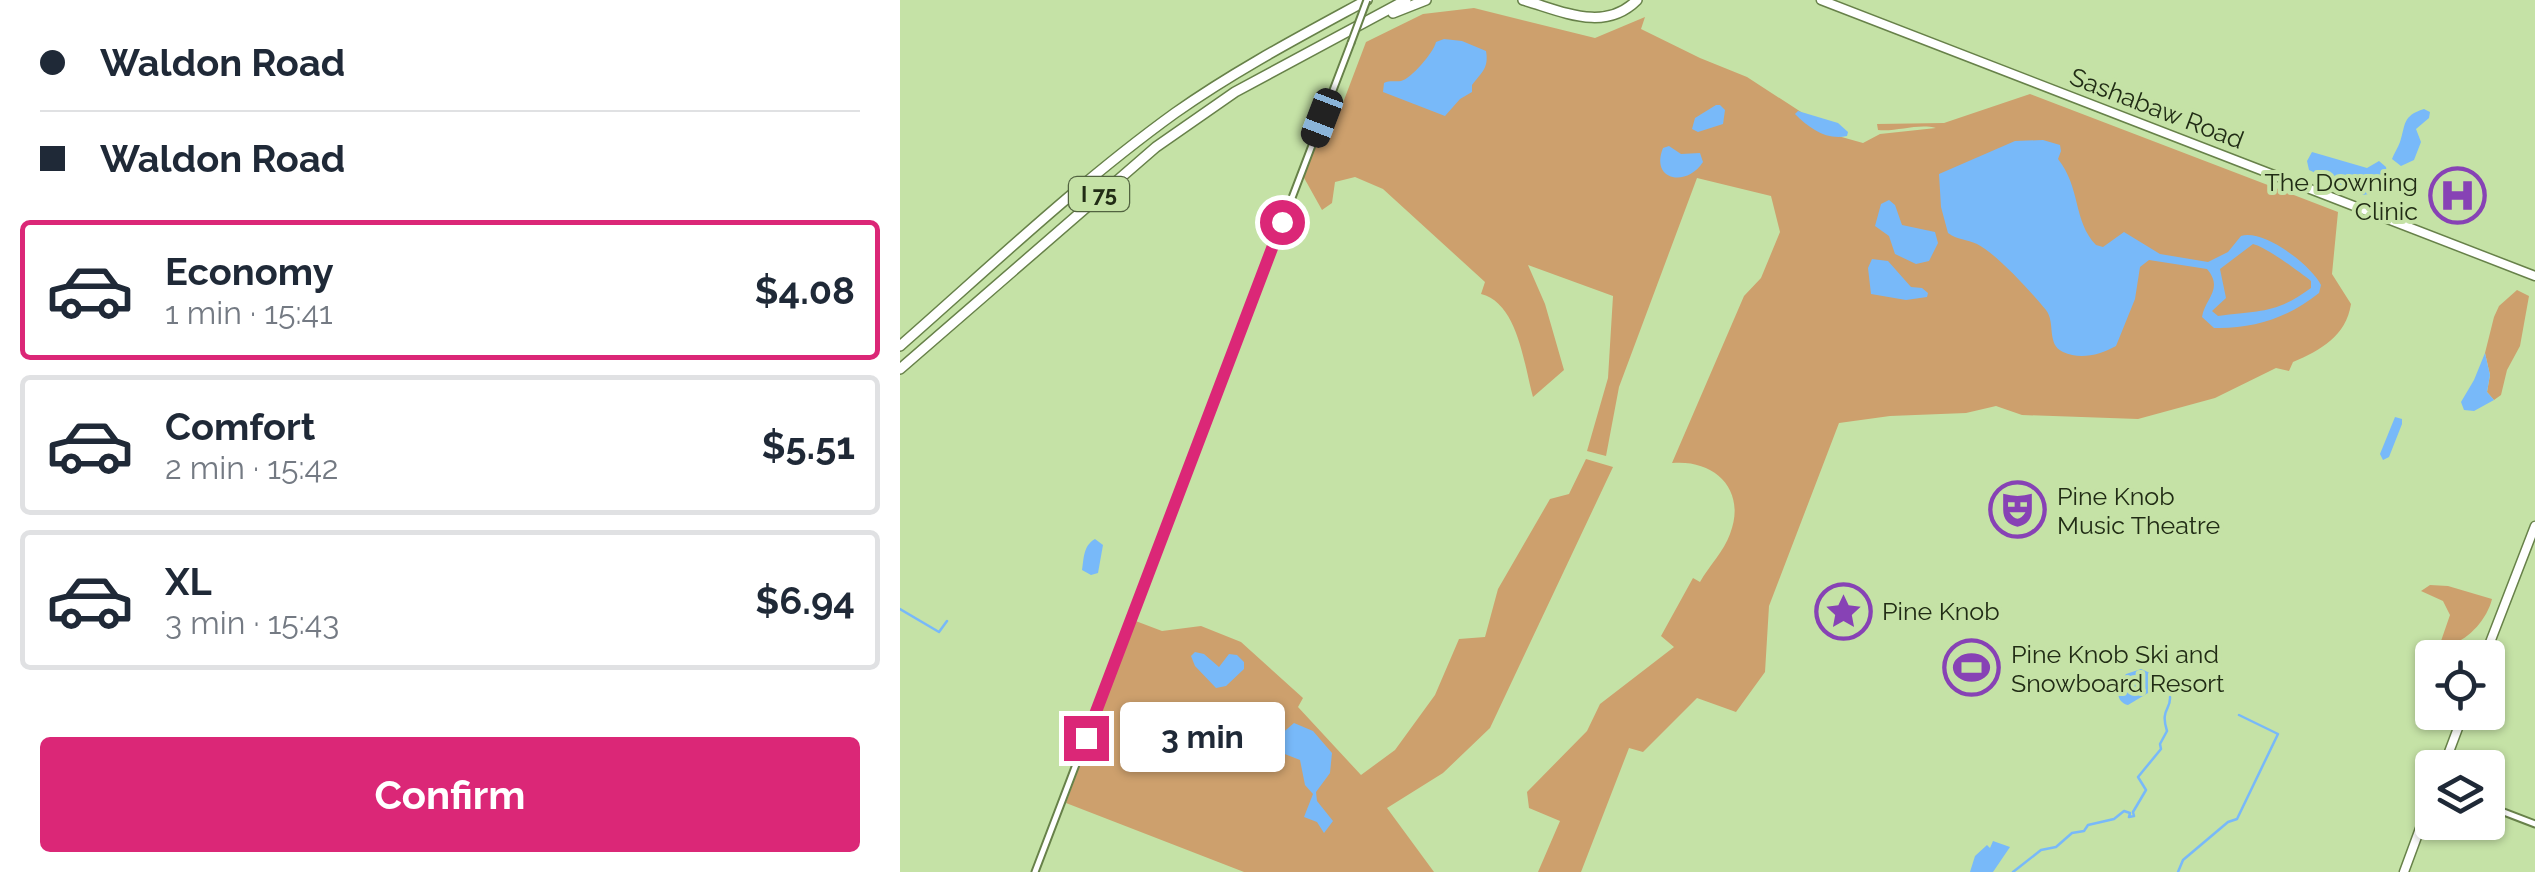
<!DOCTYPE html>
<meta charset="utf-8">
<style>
:root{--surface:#fff;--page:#f6f6f7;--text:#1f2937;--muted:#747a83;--line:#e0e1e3;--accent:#db2777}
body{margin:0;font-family:Raleway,sans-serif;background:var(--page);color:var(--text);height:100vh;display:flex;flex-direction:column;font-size:38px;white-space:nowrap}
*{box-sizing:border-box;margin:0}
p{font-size:32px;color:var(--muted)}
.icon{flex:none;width:55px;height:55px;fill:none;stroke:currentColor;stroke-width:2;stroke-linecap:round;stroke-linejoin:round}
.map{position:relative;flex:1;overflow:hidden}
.side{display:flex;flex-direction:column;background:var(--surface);width:900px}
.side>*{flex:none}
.guide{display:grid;align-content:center;height:220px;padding:0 40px;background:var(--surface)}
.buttons{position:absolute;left:1515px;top:640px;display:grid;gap:20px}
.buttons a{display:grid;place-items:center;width:90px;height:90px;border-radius:10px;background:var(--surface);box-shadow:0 2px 8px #0004;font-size:50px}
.end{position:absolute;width:45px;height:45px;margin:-22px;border:12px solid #db2777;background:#fff;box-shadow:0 0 0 5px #fff}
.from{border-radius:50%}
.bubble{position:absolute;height:70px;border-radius:10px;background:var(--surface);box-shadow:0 2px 8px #0004;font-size:32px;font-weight:700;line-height:70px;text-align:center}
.car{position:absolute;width:30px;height:60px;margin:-30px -15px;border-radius:12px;box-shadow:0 0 8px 2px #0007;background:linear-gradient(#222 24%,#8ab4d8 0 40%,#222 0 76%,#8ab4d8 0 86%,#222 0)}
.guide b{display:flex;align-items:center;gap:35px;height:95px;font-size:38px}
.guide b+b{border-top:2px solid var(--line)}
.guide i{width:25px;height:25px;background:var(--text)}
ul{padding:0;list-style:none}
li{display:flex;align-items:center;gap:30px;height:140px;margin:0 20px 15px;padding:0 20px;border:5px solid var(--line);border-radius:10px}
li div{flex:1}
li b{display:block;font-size:38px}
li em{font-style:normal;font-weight:700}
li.on{border-color:var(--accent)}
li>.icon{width:90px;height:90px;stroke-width:1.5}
.cta{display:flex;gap:20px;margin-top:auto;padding:20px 40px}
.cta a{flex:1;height:115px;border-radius:10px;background:var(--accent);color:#fff;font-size:40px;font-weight:700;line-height:115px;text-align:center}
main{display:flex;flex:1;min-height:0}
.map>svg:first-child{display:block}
.green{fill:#cda06d}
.water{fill:#78b9f9;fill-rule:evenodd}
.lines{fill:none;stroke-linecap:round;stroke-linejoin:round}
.stream{stroke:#78b9f9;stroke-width:2.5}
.minor-casing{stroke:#678149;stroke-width:9}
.major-casing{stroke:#678149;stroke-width:11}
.highway-casing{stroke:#678149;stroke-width:12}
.minor{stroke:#fff;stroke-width:5}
.major{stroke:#fff;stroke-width:8}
.highway{stroke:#fff;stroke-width:9}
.minor-bridge-casing{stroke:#678149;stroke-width:9;stroke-linecap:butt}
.minor-bridge{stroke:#fff;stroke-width:5}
.route{stroke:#db2777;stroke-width:12}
.labels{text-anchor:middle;stroke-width:8;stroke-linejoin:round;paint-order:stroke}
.shield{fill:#c5e2a6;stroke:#526340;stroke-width:2.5}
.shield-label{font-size:22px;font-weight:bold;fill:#212c15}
.street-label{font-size:25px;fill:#212c15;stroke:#c5e2a6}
.poi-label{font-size:25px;fill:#212c15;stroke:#c5e2a6;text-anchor:start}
</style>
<main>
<section class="side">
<div class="guide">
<b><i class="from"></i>Waldon Road</b>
<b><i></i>Waldon Road</b>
</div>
<ul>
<li class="on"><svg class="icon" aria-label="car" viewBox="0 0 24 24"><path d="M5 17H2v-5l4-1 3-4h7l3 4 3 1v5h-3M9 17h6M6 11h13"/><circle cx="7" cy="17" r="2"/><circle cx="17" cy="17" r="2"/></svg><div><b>Economy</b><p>1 min · 15:41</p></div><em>$4.08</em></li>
<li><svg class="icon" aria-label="car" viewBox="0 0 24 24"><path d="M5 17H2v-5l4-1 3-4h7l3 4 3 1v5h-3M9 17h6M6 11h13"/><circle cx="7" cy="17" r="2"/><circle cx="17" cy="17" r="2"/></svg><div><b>Comfort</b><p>2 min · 15:42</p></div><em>$5.51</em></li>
<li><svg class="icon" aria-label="car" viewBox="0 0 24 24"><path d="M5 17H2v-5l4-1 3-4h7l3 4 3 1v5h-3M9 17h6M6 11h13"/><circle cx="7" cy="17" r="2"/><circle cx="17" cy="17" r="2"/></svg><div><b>XL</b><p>3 min · 15:43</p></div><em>$6.94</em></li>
</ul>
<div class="cta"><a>Confirm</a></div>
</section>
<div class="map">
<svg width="1635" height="872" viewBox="0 0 1635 872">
<rect width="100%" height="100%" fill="#c5e2a6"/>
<!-- green -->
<g class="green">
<path d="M574,8L695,38L745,17L741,29L800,58L847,77L938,136L963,143L980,134L1036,128C1018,123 997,132 978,130L977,124L1044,123L1130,94L1438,212L1432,274L1451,304C1446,336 1421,350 1393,362L1389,371L1376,368L1315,398L1238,419L1122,415L1096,406L1066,413L990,416L939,423L869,606L865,672L836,712L797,698L743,752L729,748L681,872H638L660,821L629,808L627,792L687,731L700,704L774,647L761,636L793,578L800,582C809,566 824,551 830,534C847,490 815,459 772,463L844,296L861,278L880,232L871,196L797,178L719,387L706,456L687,451L708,378L713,296L628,265L645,304L664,370L633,397C624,365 618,303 581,294L585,282L483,189L455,177L435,182L432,203L422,210L403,176L418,134L430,137L466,42L523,14Z"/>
<polygon points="1617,290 1629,296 1620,346 1607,370 1601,395 1594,400 1587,392 1590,375 1585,353 1594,317 1599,306"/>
<polygon points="686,459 713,467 590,728 543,773 487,808 534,872 344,872 166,803 233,620 262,631 301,626 341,642 403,698 398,707 461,775 495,750 535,695 559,639 585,637 598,589 650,499 669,494"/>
<path d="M1530,585L1548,586L1592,599C1587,619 1570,638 1551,645L1541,641L1550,615L1543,601L1521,591Z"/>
</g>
<!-- water -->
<g class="water">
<path d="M544,39L562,41L586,51C589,68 582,72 572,85V92L560,99L545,116L483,92L484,83C490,80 495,82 501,81C511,79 534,52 536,42Z"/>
<polygon points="816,105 820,105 825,110 823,124 798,132 792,129 795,118"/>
<path d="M1524,109L1530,112L1529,118L1516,129L1521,142L1514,160L1501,166L1492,159C1494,153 1498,148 1500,142C1506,124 1502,116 1524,109Z"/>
<path d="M898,111L938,123L948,132L947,136C927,141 909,128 895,114Z"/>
<path d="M1143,140L1160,145L1161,151L1158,159C1181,188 1173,221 1196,245L1203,247L1224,232L1260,254L1308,262L1328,252L1341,236C1364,229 1411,265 1421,285L1419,293C1388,318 1354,329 1314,328L1302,317C1305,298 1324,289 1307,269L1249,260L1240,267L1235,299L1216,346C1200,355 1180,360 1163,352C1146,344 1156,323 1146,310C1131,292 1097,254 1077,244C1067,239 1057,240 1048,233L1041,207L1039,174L1115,141ZM1353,244C1366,247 1398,271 1411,281V288C1374,315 1360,310 1318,316L1312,311L1326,298L1320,269Z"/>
<path d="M769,146L781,154L800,153L803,162C786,188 750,180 763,148Z"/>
<polygon points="1412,152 1467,168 1479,161 1486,167 1487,175 1475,193 1463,195 1409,170 1407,161"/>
<polygon points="989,200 995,205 1002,225 1035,232 1038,243 1029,261 1016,264 995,254 989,236 975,226 981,204"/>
<polygon points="972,259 988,261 1011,287 1022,288 1028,293 1027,297 1006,300 971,294 968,268"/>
<polygon points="1585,353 1590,375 1587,392 1594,400 1574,411 1564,410 1561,402 1574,380"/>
<polygon points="1495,417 1502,419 1502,424 1489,457 1483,460 1480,454"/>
<path d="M195,539L203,545L198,573L191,575L182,570C184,558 183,546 195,539Z"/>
<polygon points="295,652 304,654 319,667 329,654 337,655 344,662 344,669 326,686 316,688 295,666 291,656"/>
<path d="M1241,669L1255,675L1258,687L1228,705C1217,702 1218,694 1218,684L1226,674Z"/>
<polygon points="358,713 373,718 380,735 394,723 413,731 432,753 430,773 416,792 417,801 433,821 424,833 417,822 404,817 413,794 405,785 400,760 362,745 349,732 350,720"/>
<polygon points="1093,841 1110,847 1093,872 1070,872 1075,856 1087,845 1090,848"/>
</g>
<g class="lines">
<!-- stream -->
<g class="stream">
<polyline points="0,609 39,632 47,621"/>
<path d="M1113,872L1141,850L1156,847L1172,833L1184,831L1188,825L1214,819L1224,811L1230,813L1229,817L1234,816L1233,812L1246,790L1238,777L1261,749L1260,744L1267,731C1260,709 1271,710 1270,697"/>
<polyline points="1278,872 1283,860 1328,822 1337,819 1378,734 1339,715"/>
</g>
<defs>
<g id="minor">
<polyline points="1588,806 1635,824"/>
<polyline points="135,872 451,43"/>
</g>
<g id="major">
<polyline points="921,0 1635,276"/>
<polyline points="1584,658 1635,526"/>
<polyline points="1543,768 1564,712"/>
<polyline points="1504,872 1532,796"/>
</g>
<g id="highway">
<path d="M623,0C662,11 704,33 737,0"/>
<polyline points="493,13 526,0"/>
<path d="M0,346C90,267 178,183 275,113C336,70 401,36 467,0"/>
<polyline points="0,369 256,147 335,92 506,0"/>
</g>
</defs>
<!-- minor casing -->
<use href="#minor" class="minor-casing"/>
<!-- major casing -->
<use href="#major" class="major-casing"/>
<!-- highway casing -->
<use href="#highway" class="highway-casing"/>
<!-- minor -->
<use href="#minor" class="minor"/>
<!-- major -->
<use href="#major" class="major"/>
<!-- highway -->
<use href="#highway" class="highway"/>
<defs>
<polyline id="minor-bridge" points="451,43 467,0"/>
</defs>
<!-- minor-bridge casing -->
<use href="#minor-bridge" class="minor-bridge-casing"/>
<!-- minor-bridge -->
<use href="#minor-bridge" class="minor-bridge"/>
</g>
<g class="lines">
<!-- route -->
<polyline class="route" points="186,738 382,222"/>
</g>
<!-- icons -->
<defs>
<symbol id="hospital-ring" viewBox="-11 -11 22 22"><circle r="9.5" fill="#c5e2a6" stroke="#8742b5" stroke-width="1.5"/><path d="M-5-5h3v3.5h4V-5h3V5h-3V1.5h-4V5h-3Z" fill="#8742b5"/></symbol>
<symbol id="theatre-ring" viewBox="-11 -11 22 22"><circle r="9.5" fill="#c5e2a6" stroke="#8742b5" stroke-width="1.5"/><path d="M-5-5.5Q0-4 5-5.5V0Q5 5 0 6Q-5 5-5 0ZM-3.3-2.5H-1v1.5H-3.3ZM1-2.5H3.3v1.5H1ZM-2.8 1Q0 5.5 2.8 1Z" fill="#8742b5"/></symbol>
<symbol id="sight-ring" viewBox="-11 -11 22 22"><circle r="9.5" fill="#c5e2a6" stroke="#8742b5" stroke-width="1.5"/><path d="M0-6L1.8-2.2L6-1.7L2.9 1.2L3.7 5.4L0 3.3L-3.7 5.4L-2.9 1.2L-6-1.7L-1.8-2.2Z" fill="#8742b5"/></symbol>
<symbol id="stadium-ring" viewBox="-11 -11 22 22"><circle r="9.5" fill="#c5e2a6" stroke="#8742b5" stroke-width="1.5"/><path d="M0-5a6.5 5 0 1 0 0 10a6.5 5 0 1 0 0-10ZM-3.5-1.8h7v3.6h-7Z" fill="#8742b5"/></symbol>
</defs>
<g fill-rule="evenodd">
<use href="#hospital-ring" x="1526" y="164" width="63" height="63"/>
<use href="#theatre-ring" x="1086" y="478" width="63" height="63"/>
<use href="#sight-ring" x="912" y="580" width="63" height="63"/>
<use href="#stadium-ring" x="1040" y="636" width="63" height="63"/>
</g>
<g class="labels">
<!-- shield labels -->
<rect class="shield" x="169" y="177" width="60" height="34" rx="8"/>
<g class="shield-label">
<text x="199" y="202">I 75</text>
</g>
<!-- street labels -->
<g class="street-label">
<text transform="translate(1257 108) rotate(21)" y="9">Sashabaw Road</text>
</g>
<!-- poi labels -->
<g class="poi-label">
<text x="1518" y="191" text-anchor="end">The Downing<tspan x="1518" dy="29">Clinic</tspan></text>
<text x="1157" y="505">Pine Knob<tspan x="1157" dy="29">Music Theatre</tspan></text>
<text x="982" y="620">Pine Knob</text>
<text x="1111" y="663">Pine Knob Ski and<tspan x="1111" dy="29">Snowboard Resort</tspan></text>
</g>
</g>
</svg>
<div class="buttons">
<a><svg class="icon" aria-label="locate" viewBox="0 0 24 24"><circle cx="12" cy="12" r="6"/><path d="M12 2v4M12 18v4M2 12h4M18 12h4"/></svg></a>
<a><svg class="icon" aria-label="layers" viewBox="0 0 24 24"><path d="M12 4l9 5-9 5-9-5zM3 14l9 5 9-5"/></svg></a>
</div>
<i class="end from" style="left:382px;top:222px"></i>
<i class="end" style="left:186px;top:738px"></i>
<div class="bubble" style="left:220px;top:702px;width:165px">3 min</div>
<i class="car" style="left:422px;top:118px;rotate:201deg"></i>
</div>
</main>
